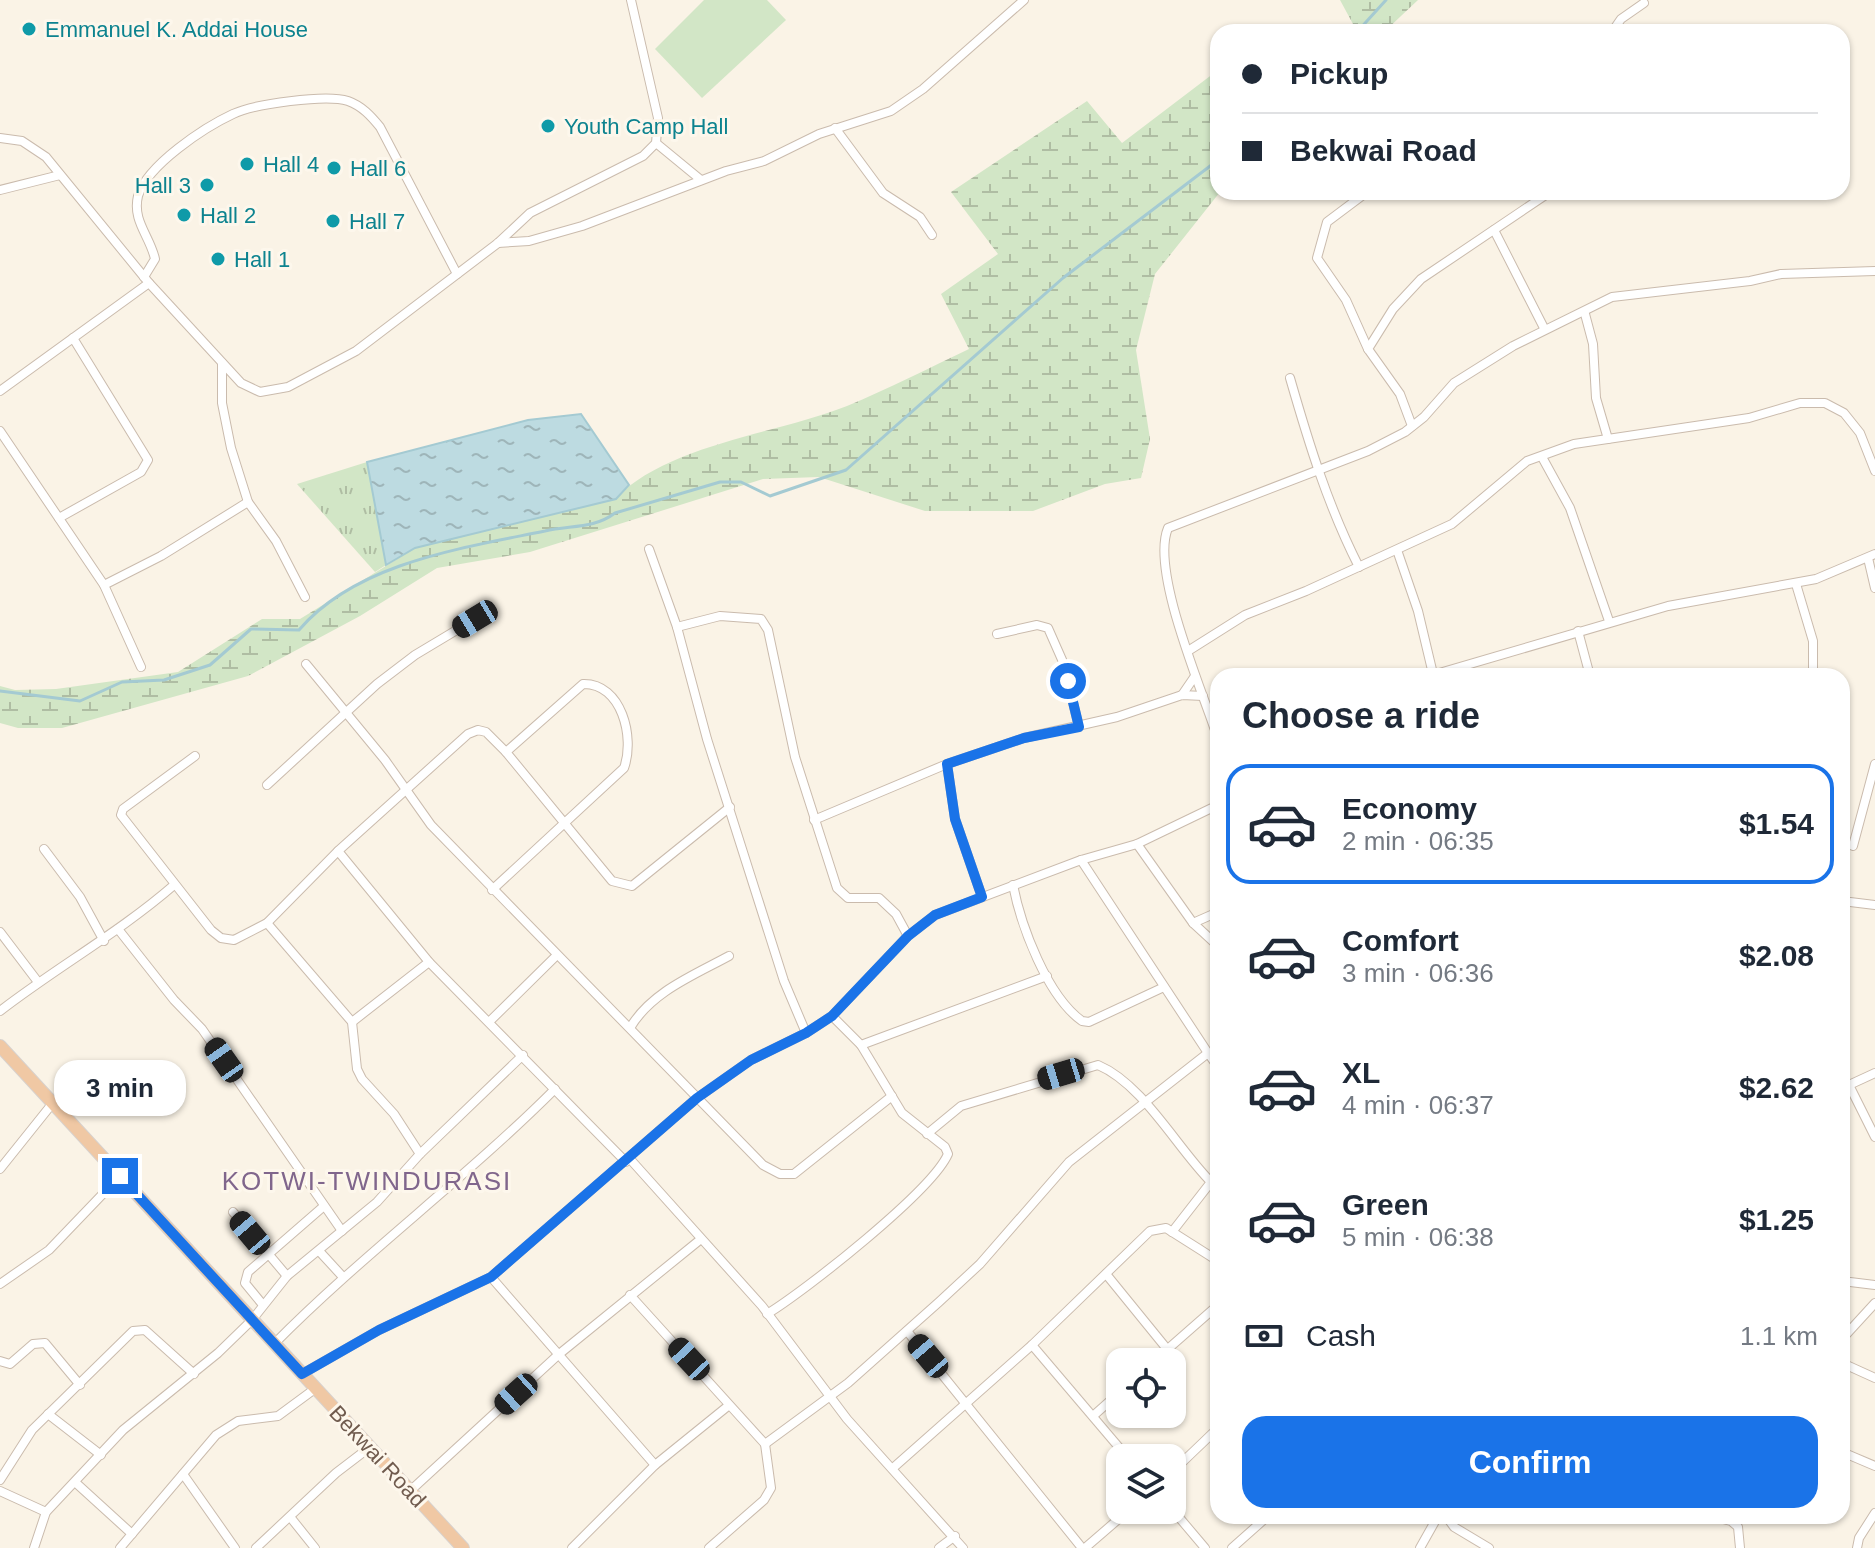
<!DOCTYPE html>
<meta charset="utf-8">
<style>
:root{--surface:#fff;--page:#f6f6f7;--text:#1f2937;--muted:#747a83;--line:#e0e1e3;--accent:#1a73e8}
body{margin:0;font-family:Arial,sans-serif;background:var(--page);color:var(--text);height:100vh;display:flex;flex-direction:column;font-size:30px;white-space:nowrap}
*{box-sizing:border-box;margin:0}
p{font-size:26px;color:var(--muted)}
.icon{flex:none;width:44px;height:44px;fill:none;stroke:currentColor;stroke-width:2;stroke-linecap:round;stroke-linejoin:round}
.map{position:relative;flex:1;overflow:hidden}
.details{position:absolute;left:1210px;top:668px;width:640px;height:856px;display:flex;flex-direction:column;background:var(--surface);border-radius:24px;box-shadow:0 2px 6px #0004}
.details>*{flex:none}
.guide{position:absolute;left:1210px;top:24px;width:640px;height:176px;border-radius:24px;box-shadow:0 2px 6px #0004;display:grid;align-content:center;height:176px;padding:0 32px;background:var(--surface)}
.controls{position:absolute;left:1106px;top:1348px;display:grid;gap:16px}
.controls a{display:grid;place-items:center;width:80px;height:80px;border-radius:16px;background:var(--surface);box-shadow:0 2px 6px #0004;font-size:40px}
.end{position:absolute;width:36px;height:36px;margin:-18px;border:10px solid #1a73e8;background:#fff;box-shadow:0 0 0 4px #fff}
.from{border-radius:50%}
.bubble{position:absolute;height:56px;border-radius:24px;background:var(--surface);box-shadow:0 2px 6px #0004;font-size:26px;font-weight:700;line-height:56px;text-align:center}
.car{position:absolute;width:24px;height:48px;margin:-24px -12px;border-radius:10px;box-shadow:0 0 6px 2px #0007;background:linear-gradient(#222 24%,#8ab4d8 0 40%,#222 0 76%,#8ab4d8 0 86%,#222 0)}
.guide b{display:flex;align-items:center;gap:28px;height:76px;font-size:30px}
.guide b+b{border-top:2px solid var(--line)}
.guide i{width:20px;height:20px;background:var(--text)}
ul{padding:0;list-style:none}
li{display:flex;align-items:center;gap:24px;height:120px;margin:0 16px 12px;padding:0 16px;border:4px solid transparent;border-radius:24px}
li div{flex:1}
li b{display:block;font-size:30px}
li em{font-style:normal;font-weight:700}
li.selected{border-color:var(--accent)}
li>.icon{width:72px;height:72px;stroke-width:1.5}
h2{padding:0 32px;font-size:36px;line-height:96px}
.pay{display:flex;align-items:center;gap:20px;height:88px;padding:0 32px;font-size:30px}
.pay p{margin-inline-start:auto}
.cta{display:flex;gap:16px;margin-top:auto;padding:16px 32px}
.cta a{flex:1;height:92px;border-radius:24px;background:var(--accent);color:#fff;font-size:32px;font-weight:700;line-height:92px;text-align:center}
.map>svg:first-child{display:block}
.grass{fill:url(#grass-tufts)}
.wetland{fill:url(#wetland-marsh)}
.pitch{fill:#d2e6c6}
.water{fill:url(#water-ripples);stroke:#a4cad2;stroke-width:2}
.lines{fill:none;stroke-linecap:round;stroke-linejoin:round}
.stream{stroke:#a4cad2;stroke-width:3}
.minor-casing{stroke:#cabbad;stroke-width:10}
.trunk-casing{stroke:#d7d1cd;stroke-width:14}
.minor{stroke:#fff;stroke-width:8}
.trunk{stroke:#f0c8a4;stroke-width:12}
.route{stroke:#1a73e8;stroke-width:10}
.culture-dot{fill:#0f9aa8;stroke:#fdf7ec;stroke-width:3}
.labels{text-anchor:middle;stroke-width:6;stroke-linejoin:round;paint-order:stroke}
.culture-label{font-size:22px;fill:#0d838f;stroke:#fdf7ec;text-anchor:start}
.street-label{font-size:22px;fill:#705b4e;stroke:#fdf7ec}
.quarter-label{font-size:26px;letter-spacing:2px;fill:#80668c;stroke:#fdf7ec}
</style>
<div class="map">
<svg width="1875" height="1548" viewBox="0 0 1875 1548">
<defs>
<pattern id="grass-tufts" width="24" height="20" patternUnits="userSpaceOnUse" patternTransform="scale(2)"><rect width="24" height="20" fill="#d2e6c6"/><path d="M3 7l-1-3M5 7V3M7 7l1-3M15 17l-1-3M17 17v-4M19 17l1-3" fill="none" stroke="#afbda3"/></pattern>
<pattern id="wetland-marsh" width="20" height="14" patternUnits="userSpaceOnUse" patternTransform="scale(2)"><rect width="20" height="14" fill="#d2e6c6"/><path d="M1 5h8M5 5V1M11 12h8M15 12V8" fill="none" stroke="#afbda3"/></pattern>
<pattern id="water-ripples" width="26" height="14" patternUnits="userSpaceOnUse" patternTransform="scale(2)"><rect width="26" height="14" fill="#bddbe1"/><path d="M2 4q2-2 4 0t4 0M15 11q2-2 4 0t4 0" fill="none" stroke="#9eb5b9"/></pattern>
</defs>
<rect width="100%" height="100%" fill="#faf3e6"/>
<!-- grass -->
<polygon class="grass" points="367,462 386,565 375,572 297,484"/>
<!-- wetland -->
<g class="wetland">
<polygon points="1340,0 1418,0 1384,32 1343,32 1353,24"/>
<path d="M1218,70L1220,192L1155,274L1136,350L1150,439L1141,478L1105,484L1033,511H925L819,477L763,479L530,552L437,568L360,616L248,676L62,728H18L0,723V686L15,690L56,689L178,672L262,619H300L415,548L615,499C668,444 777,434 847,406C888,389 929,368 969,349L941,294L998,254L951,192L1087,101L1122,143Z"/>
</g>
<!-- pitch -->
<polygon class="pitch" points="704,0 767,0 786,20 702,98 655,49"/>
<!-- water -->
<polygon class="water" points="581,414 629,485 616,499 415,548 386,565 367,462 528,420"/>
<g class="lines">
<!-- stream -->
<g class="stream">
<polyline points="1357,32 1386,0"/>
<path d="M0,691L80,701L122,682L164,680L210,665L251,629L299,630C356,563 462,548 545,531C570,525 594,529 615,513L720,482H741L770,496L846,470L1063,278L1218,160"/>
</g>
<defs>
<g id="minor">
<polyline points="1612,32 1621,19 1644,3"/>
<polyline points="835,128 883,193 920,217 932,235"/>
<polyline points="0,138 22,141 46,157 149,283 241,383 260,392 288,387 356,351 498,243 530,213 643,156 656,143 658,118 631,0"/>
<polyline points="656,143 701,180"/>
<polyline points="0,190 60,175"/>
<polyline points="1367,192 1327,222 1317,258 1346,300 1368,349"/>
<polyline points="1494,230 1544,328"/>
<polyline points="498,243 529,241 582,226 726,171 764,161 819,134 891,111 923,89 1024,0"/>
<path d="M144,277L155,259C150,236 132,221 138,196C147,165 205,127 233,114C254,104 326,94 348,101C362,106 371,116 380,127L457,274"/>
<polyline points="1585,314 1593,344 1596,398 1608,439"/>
<polyline points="222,363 222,403 231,448 248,502 276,541 305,597"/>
<path d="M1290,378C1309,444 1328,506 1359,567"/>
<polyline points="0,391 149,283"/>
<polyline points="1412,426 1400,394 1368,349 1393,309 1421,279 1550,192"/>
<polyline points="0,431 104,585 141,667"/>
<polyline points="1542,457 1570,508 1609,621"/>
<polyline points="59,518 141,472 148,460 73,338"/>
<polyline points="649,549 677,627 707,739 784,981 806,1033"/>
<polyline points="1397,550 1418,611 1433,674"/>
<polyline points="1868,558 1875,588"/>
<polyline points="1796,584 1813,641 1813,676"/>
<polyline points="104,585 161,556 248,502"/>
<polyline points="677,627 720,616 761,619 768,630 795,757 837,888 848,898 879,898 896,914 908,936"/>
<polyline points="1578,631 1590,676"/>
<polyline points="997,634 1037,625 1048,628 1063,662 1079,727"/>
<polyline points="1188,651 1245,615 1306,591 1452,524 1527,461 1574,444 1749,418 1800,403 1825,403 1844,413 1860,433 1875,471"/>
<polyline points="306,664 385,760 431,825 763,1165 780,1174 794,1174 892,1096"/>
<polyline points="1429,676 1668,606 1816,579 1875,554"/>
<polyline points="1182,695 1195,676"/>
<path d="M1218,739C1203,692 1150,571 1168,528L1368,451L1405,432L1424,417L1454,383L1513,346L1612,297L1750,281L1781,274L1875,271"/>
<polyline points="195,756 123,809 121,815 211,930 221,938 234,940 267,923 338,851 468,734 478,730 486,732 506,752 612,881 632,886 730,807"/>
<polyline points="947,764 955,819 982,897"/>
<polyline points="267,785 377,684 415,655 475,619"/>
<polyline points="814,820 947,764 1024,738 1117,717 1182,695 1203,696"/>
<polyline points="1137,844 1193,923 1218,946"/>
<polyline points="1853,846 1875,764"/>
<polyline points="44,849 80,897 104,941"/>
<polyline points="338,851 429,962 626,1162"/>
<polyline points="1081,860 1208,1053"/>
<path d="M1013,885C1021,926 1047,996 1082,1021L1089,1022L1164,987"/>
<path d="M492,890L624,768C635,738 622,683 583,684L506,752"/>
<polyline points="1842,901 1875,905"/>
<polyline points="267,923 352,1022 357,1069 362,1079 394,1114 420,1154"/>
<polyline points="1193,923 1218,912"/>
<polyline points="118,929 174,1000 202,1029 342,1231"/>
<polyline points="0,932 38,982"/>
<path d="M0,1011C57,967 120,932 174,885"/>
<polyline points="832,1016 861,1045 1047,976"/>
<polyline points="490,1021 557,955"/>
<polyline points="352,1022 429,962"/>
<path d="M630,1028C651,992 694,975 729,956"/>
<polyline points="1842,1080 1849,1085 1875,1137"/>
<polyline points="1849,1085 1875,1073"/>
<path d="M927,1134L961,1106L1098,1065C1143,1084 1177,1148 1211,1182L1172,1232"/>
<polyline points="630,1159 762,1306 847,1419 963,1548"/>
<polyline points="0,1169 52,1104"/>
<polyline points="233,1212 287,1276"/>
<polyline points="320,1252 343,1277"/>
<polyline points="1106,1274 1167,1349"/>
<polyline points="491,1277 655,1465 728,1406"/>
<polyline points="1842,1281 1875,1285"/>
<polyline points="0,1284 49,1250 120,1176"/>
<polyline points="630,1295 765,1444 848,1383 939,1302 980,1264 1069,1162 1208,1053 1218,1067"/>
<polyline points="263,1305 245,1283 248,1272 324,1206"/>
<path d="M767,1314C805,1291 932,1191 948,1154L945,1147L902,1113L861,1045"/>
<polyline points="907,1331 1082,1548"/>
<polyline points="1842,1339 1875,1303"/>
<path d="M274,1344C363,1254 465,1179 555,1089"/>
<polyline points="1032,1345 1128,1458"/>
<polyline points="0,1361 10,1364 33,1344 45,1343 80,1385"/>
<polyline points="1153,1362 1218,1305"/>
<polyline points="1842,1363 1875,1378"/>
<polyline points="302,1374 379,1330 491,1277 697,1098 751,1060 806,1033 832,1016 908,936 935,915 1081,860 1137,844 1218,805"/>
<polyline points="48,1414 101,1455"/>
<polyline points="1093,1416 1120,1392"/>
<polyline points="1842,1452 1875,1466"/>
<polyline points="893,1468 1032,1345 1150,1231 1166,1228 1218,1261"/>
<polyline points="1172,1472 1218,1428"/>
<polyline points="183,1474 235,1548"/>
<polyline points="0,1480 32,1430 133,1331 145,1330 194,1374"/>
<polyline points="76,1483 132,1534"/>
<polyline points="0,1491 46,1512"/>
<polyline points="410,1491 558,1355 701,1239"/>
<polyline points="1172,1509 1205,1548"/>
<polyline points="1446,1516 1454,1527 1489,1548"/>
<polyline points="1577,1516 1631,1516"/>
<polyline points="1711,1516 1731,1521 1738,1527 1740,1548"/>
<polyline points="291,1518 315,1548"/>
<polyline points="34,1548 46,1512 123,1430 218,1353 252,1320 287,1276 377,1202 420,1154 523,1055"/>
<polyline points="120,1548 216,1435 238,1421 278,1416 316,1388"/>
<polyline points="256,1548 336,1473 370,1447"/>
<polyline points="572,1548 655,1465"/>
<polyline points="709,1548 764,1500 771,1488 765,1444"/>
<polyline points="939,1548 955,1536"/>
<polyline points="1085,1548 1129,1510"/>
<polyline points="1232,1548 1268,1516"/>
<polyline points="1420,1548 1438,1516"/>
<polyline points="1857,1548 1859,1538 1875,1513"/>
</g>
<polyline id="trunk" points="0,1046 463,1548"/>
</defs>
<!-- minor casing -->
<use href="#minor" class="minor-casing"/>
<!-- trunk casing -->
<use href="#trunk" class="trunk-casing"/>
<!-- minor -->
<use href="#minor" class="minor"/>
<!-- trunk -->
<use href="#trunk" class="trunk"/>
</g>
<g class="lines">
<!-- route -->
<polyline class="route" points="120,1176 302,1374 379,1330 491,1277 697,1098 751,1060 806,1033 832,1016 908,936 935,915 982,897 955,819 947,764 1024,738 1079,727 1068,681"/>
</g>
<!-- markers -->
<g class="culture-dot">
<circle cx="29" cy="29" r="8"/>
<circle cx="548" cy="126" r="8"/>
<circle cx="247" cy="164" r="8"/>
<circle cx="334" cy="168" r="8"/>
<circle cx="207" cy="185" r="8"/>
<circle cx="184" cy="215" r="8"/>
<circle cx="333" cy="221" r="8"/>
<circle cx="218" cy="259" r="8"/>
</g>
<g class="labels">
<!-- culture labels -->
<g class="culture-label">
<text x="45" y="37">Emmanuel K. Addai House</text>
<text x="564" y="134">Youth Camp Hall</text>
<text x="263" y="172">Hall 4</text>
<text x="350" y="176">Hall 6</text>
<text x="191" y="193" text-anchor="end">Hall 3</text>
<text x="200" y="223">Hall 2</text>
<text x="349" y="229">Hall 7</text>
<text x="234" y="267">Hall 1</text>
</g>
<!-- street labels -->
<g class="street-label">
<text transform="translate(378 1456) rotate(47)" y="8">Bekwai Road</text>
</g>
<!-- quarter labels -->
<g class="quarter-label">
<text x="367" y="1190">KOTWI-TWINDURASI</text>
</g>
</g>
</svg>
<div class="controls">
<a><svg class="icon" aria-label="locate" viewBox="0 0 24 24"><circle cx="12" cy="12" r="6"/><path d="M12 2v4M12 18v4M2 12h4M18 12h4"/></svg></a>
<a><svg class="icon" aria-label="layers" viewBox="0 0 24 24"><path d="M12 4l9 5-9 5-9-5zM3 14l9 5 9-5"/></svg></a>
</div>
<i class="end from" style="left:1068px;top:681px"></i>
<i class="end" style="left:120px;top:1176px"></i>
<div class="bubble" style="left:54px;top:1060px;width:132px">3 min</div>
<i class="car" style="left:475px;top:619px;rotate:239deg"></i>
<i class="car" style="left:224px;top:1060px;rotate:325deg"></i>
<i class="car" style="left:1061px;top:1074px;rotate:253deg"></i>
<i class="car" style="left:250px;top:1233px;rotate:320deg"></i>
<i class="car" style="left:928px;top:1356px;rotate:320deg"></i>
<i class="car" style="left:689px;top:1359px;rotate:317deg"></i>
<i class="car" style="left:516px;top:1394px;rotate:228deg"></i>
<div class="guide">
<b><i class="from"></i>Pickup</b>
<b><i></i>Bekwai Road</b>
</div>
<section class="details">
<h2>Choose a ride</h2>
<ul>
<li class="selected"><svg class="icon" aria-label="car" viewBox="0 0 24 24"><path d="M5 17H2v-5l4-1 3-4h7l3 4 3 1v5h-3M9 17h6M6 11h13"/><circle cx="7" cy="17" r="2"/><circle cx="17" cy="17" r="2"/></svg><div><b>Economy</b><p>2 min · 06:35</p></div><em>$1.54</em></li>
<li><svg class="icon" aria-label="car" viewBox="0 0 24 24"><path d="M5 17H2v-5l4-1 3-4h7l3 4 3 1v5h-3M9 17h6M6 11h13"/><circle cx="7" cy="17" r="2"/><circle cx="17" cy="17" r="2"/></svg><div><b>Comfort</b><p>3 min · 06:36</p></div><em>$2.08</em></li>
<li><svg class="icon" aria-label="car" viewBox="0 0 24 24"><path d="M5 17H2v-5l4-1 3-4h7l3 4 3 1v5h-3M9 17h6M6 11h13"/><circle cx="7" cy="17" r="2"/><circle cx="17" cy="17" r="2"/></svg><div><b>XL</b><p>4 min · 06:37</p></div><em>$2.62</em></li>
<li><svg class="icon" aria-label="car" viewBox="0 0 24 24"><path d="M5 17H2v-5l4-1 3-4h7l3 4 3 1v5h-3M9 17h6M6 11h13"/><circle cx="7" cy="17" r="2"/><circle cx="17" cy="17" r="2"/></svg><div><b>Green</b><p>5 min · 06:38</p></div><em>$1.25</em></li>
</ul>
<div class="pay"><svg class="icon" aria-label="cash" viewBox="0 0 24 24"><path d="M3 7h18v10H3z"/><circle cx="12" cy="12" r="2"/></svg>Cash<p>1.1 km</p></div>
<div class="cta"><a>Confirm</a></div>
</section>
</div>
